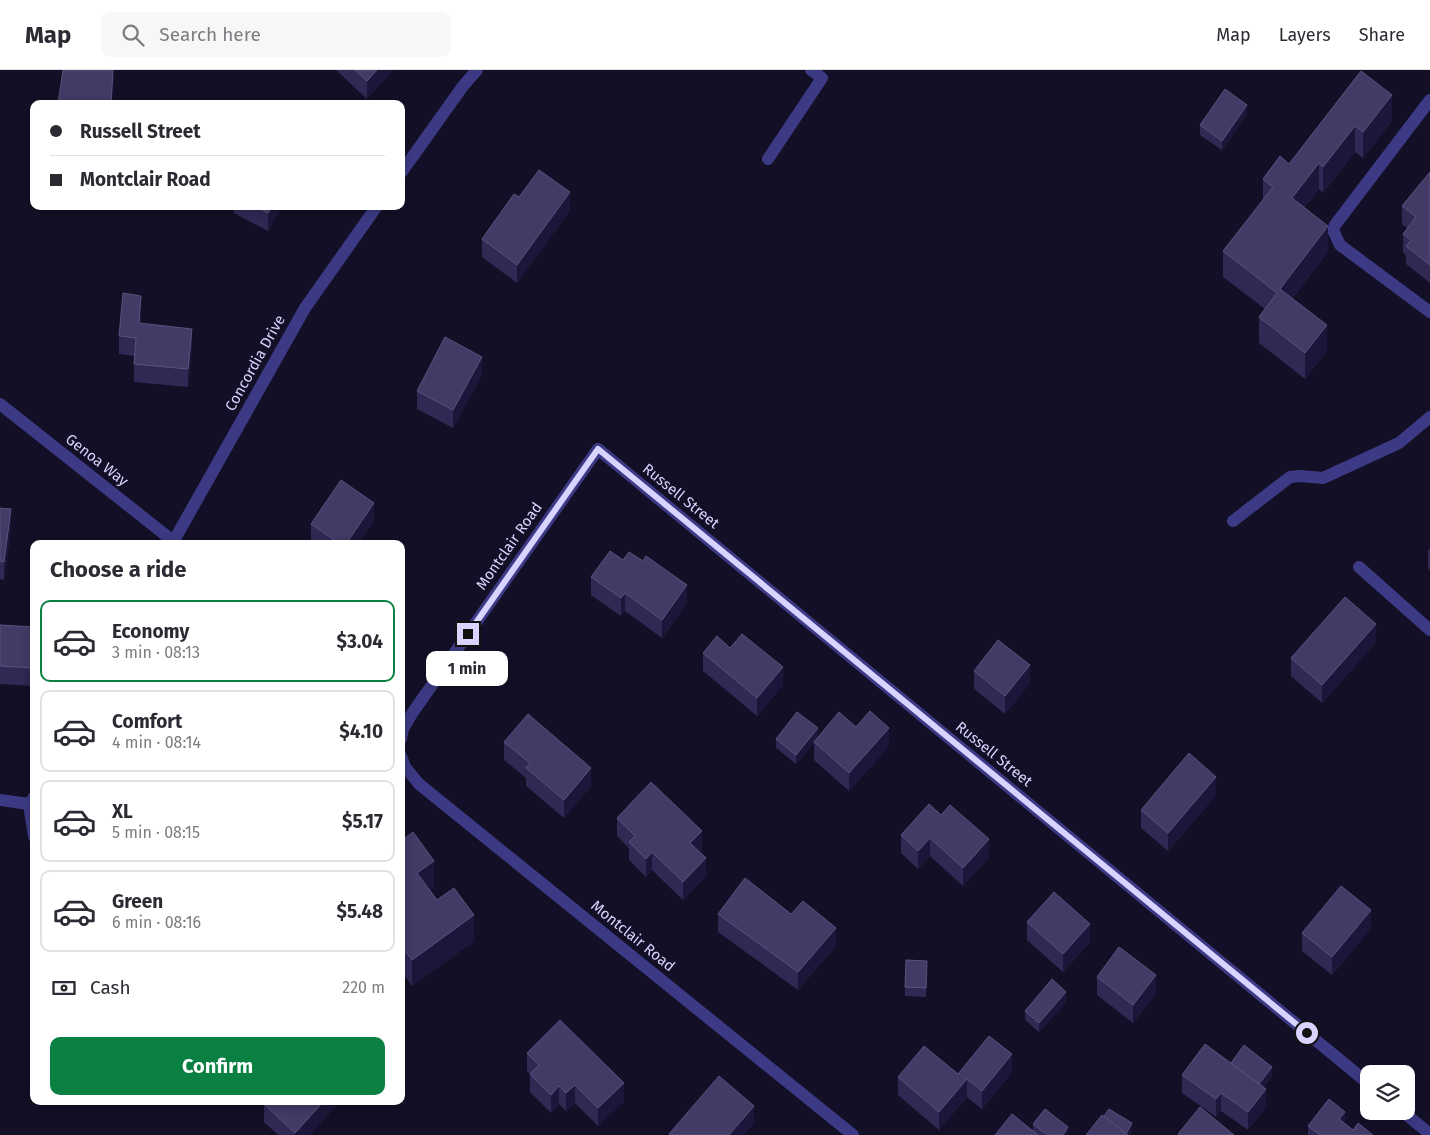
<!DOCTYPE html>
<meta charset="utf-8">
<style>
:root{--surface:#fff;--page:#f7f7f7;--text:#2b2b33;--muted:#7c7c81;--line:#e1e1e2;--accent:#0b8043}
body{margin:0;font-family:"Fira Sans",sans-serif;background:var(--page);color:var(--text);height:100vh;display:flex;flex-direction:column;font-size:19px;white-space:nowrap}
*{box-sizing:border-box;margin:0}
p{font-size:16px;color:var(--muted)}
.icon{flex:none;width:28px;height:28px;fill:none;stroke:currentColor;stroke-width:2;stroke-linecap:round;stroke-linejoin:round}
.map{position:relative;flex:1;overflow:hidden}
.side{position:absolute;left:30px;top:470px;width:375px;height:565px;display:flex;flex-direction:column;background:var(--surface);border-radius:10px;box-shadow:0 2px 12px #0003}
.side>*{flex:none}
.hud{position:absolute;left:30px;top:30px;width:375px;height:110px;border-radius:10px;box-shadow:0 2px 12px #0003;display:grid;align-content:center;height:110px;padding:0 20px;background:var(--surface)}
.controls{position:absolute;left:1360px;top:995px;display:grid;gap:10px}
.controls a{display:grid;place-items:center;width:55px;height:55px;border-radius:10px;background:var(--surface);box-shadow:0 2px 12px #0003;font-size:25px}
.end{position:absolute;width:22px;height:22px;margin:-11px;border:6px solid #d9d4ff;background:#111;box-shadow:0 0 0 2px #111}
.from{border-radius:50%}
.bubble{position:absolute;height:35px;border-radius:10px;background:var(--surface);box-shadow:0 2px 12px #0003;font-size:16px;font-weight:700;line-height:35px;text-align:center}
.hud b{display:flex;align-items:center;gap:18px;height:48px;font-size:19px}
.hud b+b{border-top:1px solid var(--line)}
.hud i{width:12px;height:12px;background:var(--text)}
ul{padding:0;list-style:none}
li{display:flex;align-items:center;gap:15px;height:82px;margin:0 10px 8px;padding:0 10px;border:2px solid var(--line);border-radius:10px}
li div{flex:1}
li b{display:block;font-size:19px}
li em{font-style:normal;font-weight:700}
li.on{border-color:var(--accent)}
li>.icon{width:45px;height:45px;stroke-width:1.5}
h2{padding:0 20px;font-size:22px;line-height:60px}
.pay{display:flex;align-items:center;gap:12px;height:55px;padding:0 20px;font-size:19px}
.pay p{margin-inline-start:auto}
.action{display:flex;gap:10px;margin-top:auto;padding:10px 20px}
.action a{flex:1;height:58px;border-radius:10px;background:var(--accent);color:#fff;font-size:20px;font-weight:700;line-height:58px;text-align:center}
header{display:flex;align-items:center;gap:30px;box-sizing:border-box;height:70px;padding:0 25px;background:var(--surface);border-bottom:1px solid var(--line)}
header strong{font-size:24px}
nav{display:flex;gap:28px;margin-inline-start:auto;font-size:18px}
.search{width:350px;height:45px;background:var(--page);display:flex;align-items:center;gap:12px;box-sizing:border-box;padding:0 18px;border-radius:10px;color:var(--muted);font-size:19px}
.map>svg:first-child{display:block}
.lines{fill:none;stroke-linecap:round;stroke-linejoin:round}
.service{stroke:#3d3a85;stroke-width:12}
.minor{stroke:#3d3a85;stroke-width:12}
.wall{fill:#312854}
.shaded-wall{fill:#1d163a}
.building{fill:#433a66;stroke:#5a527e}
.route{stroke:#d9d4ff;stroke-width:6}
.labels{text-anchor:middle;stroke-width:4;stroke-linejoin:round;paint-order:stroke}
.street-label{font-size:15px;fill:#d9d4ff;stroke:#130f26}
</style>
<header>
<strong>Map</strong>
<div class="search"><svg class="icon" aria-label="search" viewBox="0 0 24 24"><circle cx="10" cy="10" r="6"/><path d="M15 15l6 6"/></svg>Search here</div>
<nav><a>Map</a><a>Layers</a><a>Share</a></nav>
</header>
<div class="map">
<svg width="1430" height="1065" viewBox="0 0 1430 1065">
<rect width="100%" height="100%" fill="#130f26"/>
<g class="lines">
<!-- service -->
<g class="service">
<polyline points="1430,30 1335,155 1333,160 1340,175 1430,242"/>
<polyline points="768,89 822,8 811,0"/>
<polyline points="1233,451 1290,407 1300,406 1323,408 1399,373 1430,347"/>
</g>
<!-- minor -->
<g class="minor">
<polyline points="401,103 463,16 477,0"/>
<polyline points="0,334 173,471"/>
<polyline points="172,474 305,238 377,136"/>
<polyline points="1359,497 1430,560"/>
<polyline points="401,669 403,659 413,642 598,379 1369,1014"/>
<polyline points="401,686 405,697 419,714 853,1065"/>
<polyline points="34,727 29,734 34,767"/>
<polyline points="0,730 29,734"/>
<polyline points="1402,1041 1430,1064"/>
</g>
</g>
<!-- wall -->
<g class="wall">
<polygon points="336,0 393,0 367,29"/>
<polygon points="1361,1 1392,51 1363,88 1355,82 1323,123 1319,119 1304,138 1328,182 1293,228 1327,281 1305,309 1259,273 1259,247 1265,239 1223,207 1223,181 1263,130 1263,109 1289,94"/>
<polygon points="1247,44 1222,80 1200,65 1200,55"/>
<polygon points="1430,102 1430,213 1406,194 1406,185 1403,182 1403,164 1407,158 1402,154 1402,136"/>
<polygon points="519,127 570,140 517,213 482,187 482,169"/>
<polygon points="234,136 282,136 268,161 234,143"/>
<polygon points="141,244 140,253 192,277 188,317 134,312 134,286 119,284 119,266"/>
<polygon points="482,305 453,358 417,339 417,321"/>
<polygon points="0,438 11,457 4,510 0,509"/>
<polygon points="374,451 358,474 314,474 311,472 311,454"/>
<polygon points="1430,478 1430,500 1428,498 1428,480"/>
<polygon points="623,490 687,533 662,568 625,541 621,546 591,525 591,507"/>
<polygon points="0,555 34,557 33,616 0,614"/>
<polygon points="1376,572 1322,633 1291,606 1291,588"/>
<polygon points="730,578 783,615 757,646 703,601 703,583"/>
<polygon points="974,601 1030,613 1005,644 974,619"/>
<polygon points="856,657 889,676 849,721 814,690 814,673 796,694 776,678 776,669 818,667"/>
<polygon points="504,672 591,716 564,748 526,716 526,708 504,690"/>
<polygon points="1216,725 1168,781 1141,758 1141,740"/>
<polygon points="929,734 989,787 963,816 930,786 918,799 901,783 901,765"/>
<polygon points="617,748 702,779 699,782 706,806 683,830 652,800 646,807 629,790 629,778 617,766"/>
<polygon points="401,771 434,817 430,820 437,830 474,871 412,916 401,901"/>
<polygon points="718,844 791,844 836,876 798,920 718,862"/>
<polygon points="1027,852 1090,872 1063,902 1027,870"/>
<polygon points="1371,858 1332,905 1302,881 1302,863"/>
<polygon points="927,900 926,927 905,926 905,917"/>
<polygon points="1097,907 1156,923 1133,953 1097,925"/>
<polygon points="1066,932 1039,962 1025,950 1025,941"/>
<polygon points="527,983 624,1031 598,1056 575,1033 566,1041 559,1034 551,1043 530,1022 530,1004 527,1001"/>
<polygon points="1012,1002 982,1039 967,1027 939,1060 898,1025 898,1007 958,1004"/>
<polygon points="1182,1005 1272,1006 1264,1017 1266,1037 1248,1060 1221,1041 1216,1047 1182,1023"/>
<polygon points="337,1031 337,1035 309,1065 278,1065 264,1052 264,1034"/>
<polygon points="1345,1053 1353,1060 1373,1065 1308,1065 1308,1056"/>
<polygon points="1033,1054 1068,1065 995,1065 1033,1061"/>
</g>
<!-- shaded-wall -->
<g class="shaded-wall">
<polygon points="113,0 114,10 112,34 111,34"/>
<polygon points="377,0 393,0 367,29 367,11"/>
<polygon points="1392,25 1392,51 1363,88 1363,62"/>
<polygon points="1247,35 1247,44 1222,80 1222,71"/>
<polygon points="1355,56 1355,82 1323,123 1323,97"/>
<polygon points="1319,93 1319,119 1292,154 1292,128"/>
<polygon points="570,122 570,140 517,213 517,195"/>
<polygon points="272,136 282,136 268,161 268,143"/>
<polygon points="1328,156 1328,182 1280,245 1280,219"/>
<polygon points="141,226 141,244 139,271 139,253"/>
<polygon points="1327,255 1327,281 1305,309 1305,283"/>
<polygon points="192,259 192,277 188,317 188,299"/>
<polygon points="482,287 482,305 453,358 453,340"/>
<polygon points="374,433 374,451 358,474 346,474"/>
<polygon points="11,439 11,457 4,510 4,492"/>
<polygon points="687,515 687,533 662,568 662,550"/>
<polygon points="625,523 625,541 621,546 621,528"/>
<polygon points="1376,554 1376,572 1322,633 1322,615"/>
<polygon points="34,586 34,604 33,616 33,598"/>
<polygon points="1030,595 1030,613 1005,644 1005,626"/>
<polygon points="783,597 783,615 757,646 757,628"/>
<polygon points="818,658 818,668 796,694 796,685"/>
<polygon points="889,658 889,676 849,721 849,703"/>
<polygon points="591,698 591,716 564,748 564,730"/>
<polygon points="1216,707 1216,725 1168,781 1168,763"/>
<polygon points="702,761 702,779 690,791 690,773"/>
<polygon points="930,768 930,786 918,799 918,781"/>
<polygon points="989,769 989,787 963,816 963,798"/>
<polygon points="652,782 652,800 646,807 646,789"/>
<polygon points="706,788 706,806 683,830 683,812"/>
<polygon points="434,791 434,817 417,829 417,803"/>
<polygon points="1371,840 1371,858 1332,905 1332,887"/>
<polygon points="474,845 474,871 412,916 412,890"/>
<polygon points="1090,854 1090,872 1063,902 1063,884"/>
<polygon points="836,858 836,876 798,920 798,902"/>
<polygon points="1156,905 1156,923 1133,953 1133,935"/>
<polygon points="1066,922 1066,932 1039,962 1039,953"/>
<polygon points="1012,984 1012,1002 982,1039 982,1021"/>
<polygon points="1272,997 1272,1006 1257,1027 1257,1017"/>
<polygon points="967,1009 967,1027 939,1060 939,1042"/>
<polygon points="624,1013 624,1031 598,1056 598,1038"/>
<polygon points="575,1015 575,1033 566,1041 566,1023"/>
<polygon points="559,1016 559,1034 551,1043 551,1025"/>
<polygon points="1266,1019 1266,1037 1248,1060 1248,1042"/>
<polygon points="1221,1023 1221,1041 1216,1047 1216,1029"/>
<polygon points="324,1031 337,1031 337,1035 309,1065 295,1065 295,1063"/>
<polygon points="754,1036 754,1054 744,1065 729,1065"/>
<polygon points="1345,1042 1345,1060 1339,1049"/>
<polygon points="1132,1053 1132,1063 1131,1065 1125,1065"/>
<polygon points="1068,1057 1068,1065 1063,1065"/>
</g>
<!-- building -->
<g class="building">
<polygon points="63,0 113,0 111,34 58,34"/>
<polygon points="355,0 377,0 367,11"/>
<polygon points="1361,1 1392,25 1363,62 1355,56 1323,97 1319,93 1292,128 1328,156 1280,219 1327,255 1305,283 1259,247 1277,223 1223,181 1273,117 1263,109 1280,86 1289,94"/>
<polygon points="1225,19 1247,35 1222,71 1200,55"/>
<polygon points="539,100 570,122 517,195 482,169 514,124 519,127"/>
<polygon points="1430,102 1430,195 1406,176 1411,170 1403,164 1416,147 1402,136"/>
<polygon points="255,136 272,136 268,143"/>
<polygon points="123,223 141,226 139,253 192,259 188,299 134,294 136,268 119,266"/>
<polygon points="445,267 482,287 453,340 417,321"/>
<polygon points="341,410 374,433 346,474 340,474 311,454"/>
<polygon points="0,438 11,439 4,492 0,491"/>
<polygon points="610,481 623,490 629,482 643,491 646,486 687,515 662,550 625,523 621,528 591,507"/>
<polygon points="1345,527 1376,554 1322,615 1291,588"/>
<polygon points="0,555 34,557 33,598 0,596"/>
<polygon points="742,564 783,597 757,628 703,583 717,566 730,578"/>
<polygon points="998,570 1030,595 1005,626 974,601"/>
<polygon points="870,641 889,658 849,703 814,672 839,642 856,657"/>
<polygon points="797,642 818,658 796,685 776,669"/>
<polygon points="528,644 591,698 564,730 526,698 530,693 504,672"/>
<polygon points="1189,683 1216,707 1168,763 1141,740"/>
<polygon points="651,712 702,761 690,773 706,788 683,812 652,782 646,789 629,772 635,766 617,748"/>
<polygon points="929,734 941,745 950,735 989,769 963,798 930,768 918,781 901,765"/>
<polygon points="413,762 434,791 417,803 437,830 454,818 474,845 412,890 401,875 401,771"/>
<polygon points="745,808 791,844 803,831 836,858 798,902 718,844"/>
<polygon points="1341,816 1371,840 1332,887 1302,863"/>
<polygon points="1054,822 1090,854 1063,884 1027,852"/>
<polygon points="1119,877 1156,905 1133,935 1097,907"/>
<polygon points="906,890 927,891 926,918 905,917"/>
<polygon points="1052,909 1066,922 1039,953 1025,941"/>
<polygon points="560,950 624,1013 598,1038 575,1015 566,1023 559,1016 551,1025 530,1004 539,995 527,983"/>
<polygon points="989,966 1012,984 982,1021 967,1009 939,1042 898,1007 924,976 958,1004"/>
<polygon points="1205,974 1266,1019 1248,1042 1221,1023 1216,1029 1182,1005"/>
<polygon points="1244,975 1272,997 1259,1014 1231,993"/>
<polygon points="719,1006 754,1036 729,1065 671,1065 669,1064"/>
<polygon points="1329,1029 1345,1042 1339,1049 1353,1060 1358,1053 1373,1065 1320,1065 1308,1056"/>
<polygon points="267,1031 324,1031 295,1063 264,1034"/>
<polygon points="1200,1037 1234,1065 1179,1065 1178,1064"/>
<polygon points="1045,1039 1068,1057 1063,1065 1047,1065 1033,1054"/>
<polygon points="1109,1039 1132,1053 1126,1064 1104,1046"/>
<polygon points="1012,1044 1038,1065 995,1065"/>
<polygon points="1102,1045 1128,1065 1086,1065"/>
</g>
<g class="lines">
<!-- route -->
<polyline class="route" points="468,564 598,379 1307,963"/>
</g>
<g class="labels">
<!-- street labels -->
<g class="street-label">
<text transform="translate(255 293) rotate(-61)" y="5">Concordia Drive</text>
<text transform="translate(97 390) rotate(38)" y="5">Genoa Way</text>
<text transform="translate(681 426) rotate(39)" y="5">Russell Street</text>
<text transform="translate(509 476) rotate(-55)" y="5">Montclair Road</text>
<text transform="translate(994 684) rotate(39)" y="5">Russell Street</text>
<text transform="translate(633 866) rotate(39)" y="5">Montclair Road</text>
</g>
</g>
</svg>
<div class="controls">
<a><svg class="icon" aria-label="layers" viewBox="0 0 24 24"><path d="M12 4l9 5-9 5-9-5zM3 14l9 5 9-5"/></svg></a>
</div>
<i class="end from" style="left:1307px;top:963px"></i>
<i class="end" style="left:468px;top:564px"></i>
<div class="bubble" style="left:426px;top:581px;width:82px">1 min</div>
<div class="hud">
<b><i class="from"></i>Russell Street</b>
<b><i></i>Montclair Road</b>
</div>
<section class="side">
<h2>Choose a ride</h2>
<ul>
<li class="on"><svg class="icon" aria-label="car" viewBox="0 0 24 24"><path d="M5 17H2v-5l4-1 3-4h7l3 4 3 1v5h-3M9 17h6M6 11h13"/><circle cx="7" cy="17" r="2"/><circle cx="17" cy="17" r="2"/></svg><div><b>Economy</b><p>3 min · 08:13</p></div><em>$3.04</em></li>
<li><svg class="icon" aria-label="car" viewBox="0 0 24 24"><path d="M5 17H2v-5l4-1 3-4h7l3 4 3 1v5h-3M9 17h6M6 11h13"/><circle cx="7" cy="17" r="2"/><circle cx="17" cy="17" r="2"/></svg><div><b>Comfort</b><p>4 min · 08:14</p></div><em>$4.10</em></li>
<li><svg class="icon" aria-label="car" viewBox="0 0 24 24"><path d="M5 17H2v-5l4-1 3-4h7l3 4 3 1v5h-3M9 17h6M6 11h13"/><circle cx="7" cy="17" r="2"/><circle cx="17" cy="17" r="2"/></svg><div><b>XL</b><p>5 min · 08:15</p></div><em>$5.17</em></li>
<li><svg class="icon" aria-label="car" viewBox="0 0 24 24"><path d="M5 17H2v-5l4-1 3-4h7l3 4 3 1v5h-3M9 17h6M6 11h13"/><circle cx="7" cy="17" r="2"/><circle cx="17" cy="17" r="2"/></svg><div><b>Green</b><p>6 min · 08:16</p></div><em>$5.48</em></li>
</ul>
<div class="pay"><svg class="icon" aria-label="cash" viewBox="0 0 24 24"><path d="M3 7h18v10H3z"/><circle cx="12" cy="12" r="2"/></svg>Cash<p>220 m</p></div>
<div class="action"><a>Confirm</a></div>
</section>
</div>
